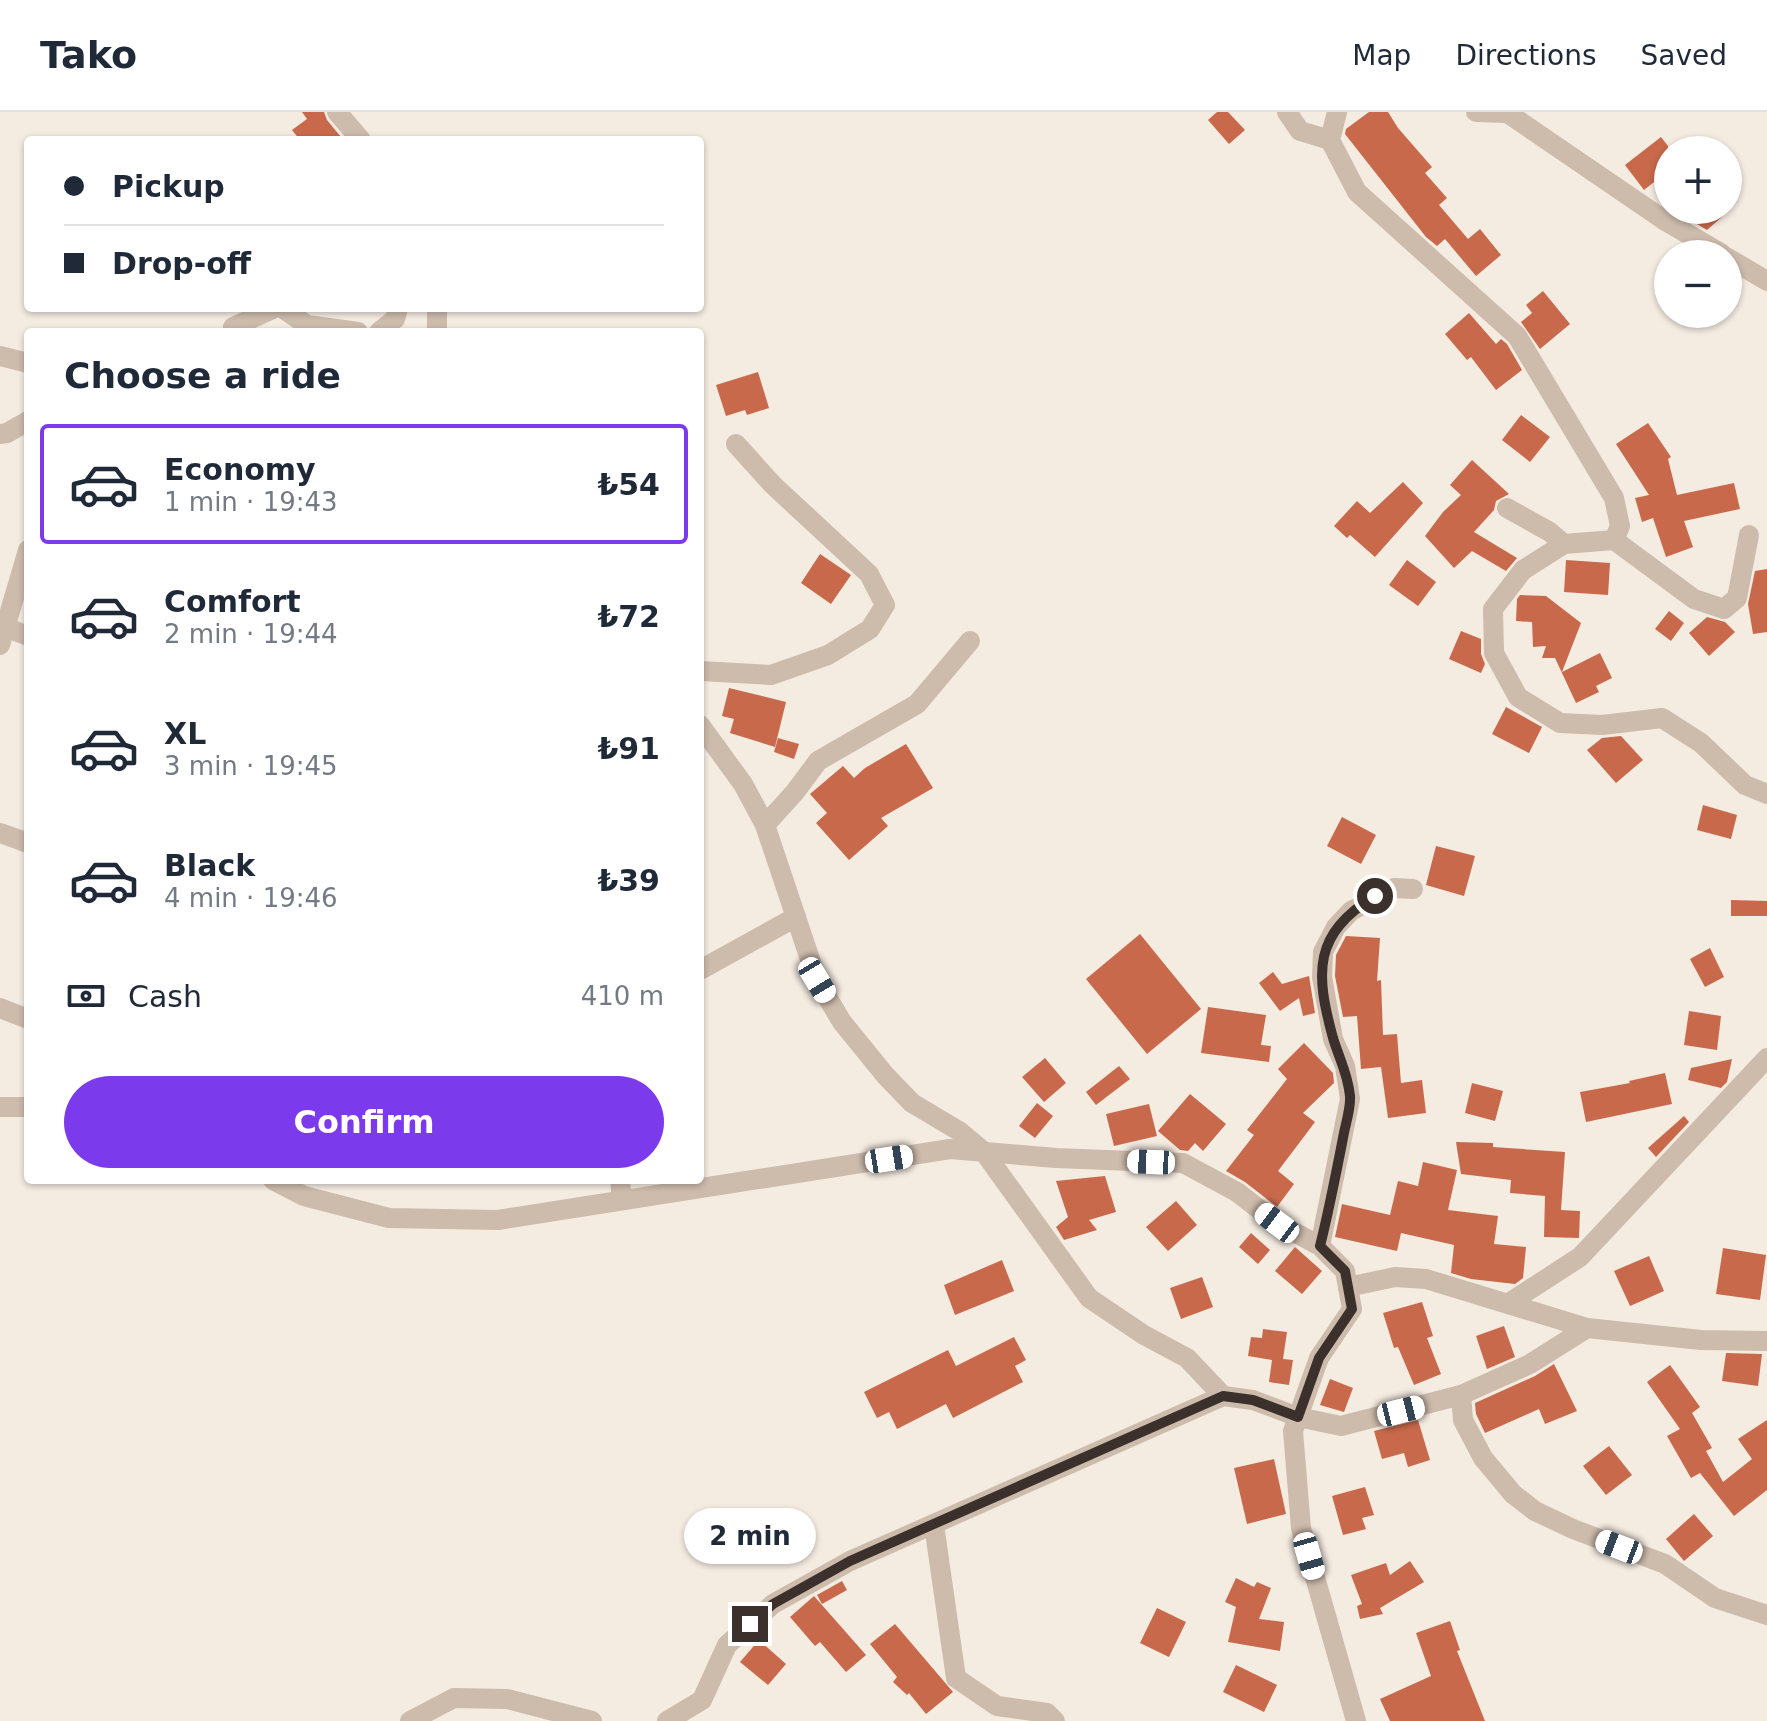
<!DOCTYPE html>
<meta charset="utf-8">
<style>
:root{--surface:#fff;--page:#f6f6f7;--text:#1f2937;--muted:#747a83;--line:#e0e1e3;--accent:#7c3aed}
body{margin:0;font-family:"DejaVu Sans",sans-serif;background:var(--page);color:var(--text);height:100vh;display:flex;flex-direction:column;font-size:30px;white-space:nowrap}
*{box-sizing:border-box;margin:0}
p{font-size:26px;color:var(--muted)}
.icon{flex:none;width:44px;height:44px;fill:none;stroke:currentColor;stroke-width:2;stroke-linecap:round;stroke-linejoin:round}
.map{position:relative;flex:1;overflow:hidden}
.sheet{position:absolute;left:24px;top:216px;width:680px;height:856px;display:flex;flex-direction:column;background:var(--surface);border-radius:8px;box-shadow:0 2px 6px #0004}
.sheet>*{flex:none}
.hud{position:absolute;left:24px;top:24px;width:680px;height:176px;border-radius:8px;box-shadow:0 2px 6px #0004;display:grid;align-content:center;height:176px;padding:0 40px;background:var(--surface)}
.buttons{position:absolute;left:1654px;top:24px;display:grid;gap:16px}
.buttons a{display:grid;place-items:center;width:88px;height:88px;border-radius:50%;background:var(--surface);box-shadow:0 2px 6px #0004;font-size:40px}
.end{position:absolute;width:36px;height:36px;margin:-18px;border:10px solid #3b302b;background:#fff;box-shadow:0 0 0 4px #fff}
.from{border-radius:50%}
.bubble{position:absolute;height:56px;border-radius:28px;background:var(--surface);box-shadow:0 2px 6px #0004;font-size:26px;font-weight:700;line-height:56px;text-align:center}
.car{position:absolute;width:24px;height:48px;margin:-24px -12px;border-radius:10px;box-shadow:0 0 6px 2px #0007;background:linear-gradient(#fff 24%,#345 0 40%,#fff 0 76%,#345 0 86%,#fff 0)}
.hud b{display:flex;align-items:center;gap:28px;height:76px;font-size:30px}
.hud b+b{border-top:2px solid var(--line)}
.hud i{width:20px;height:20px;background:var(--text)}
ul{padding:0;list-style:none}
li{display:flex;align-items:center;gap:24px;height:120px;margin:0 16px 12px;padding:0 24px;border:4px solid transparent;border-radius:8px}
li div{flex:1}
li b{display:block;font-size:30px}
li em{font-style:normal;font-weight:700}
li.selected{border-color:var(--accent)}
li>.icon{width:72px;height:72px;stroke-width:1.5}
h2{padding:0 40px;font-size:36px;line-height:96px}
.pay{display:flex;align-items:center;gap:20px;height:88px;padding:0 40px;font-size:30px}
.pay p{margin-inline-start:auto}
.button{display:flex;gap:16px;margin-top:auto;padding:16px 40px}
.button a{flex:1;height:92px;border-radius:48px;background:var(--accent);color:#fff;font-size:32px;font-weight:700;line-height:92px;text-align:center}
header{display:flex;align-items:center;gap:48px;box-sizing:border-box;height:112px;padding:0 40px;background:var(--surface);border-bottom:2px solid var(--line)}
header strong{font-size:38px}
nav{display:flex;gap:44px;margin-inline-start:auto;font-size:28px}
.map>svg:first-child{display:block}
.building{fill:#c8694b}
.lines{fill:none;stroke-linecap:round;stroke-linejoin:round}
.minor{stroke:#cdbbac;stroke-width:20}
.route{stroke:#3b302b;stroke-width:10}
</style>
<header>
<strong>Tako</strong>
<nav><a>Map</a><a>Directions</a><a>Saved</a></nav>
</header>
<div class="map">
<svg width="1767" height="1609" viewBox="0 0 1767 1609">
<rect width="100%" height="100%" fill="#f4ebe1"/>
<!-- building -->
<g class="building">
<polygon points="302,0 324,0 327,8 341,25 337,28 300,28 292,18 307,7"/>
<polygon points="1217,0 1228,0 1245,18 1229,32 1208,8"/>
<polygon points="1369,0 1388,0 1398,16 1432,55 1425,61 1447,86 1439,93 1468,127 1480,117 1501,143 1476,164 1445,127 1437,134 1426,125 1345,22 1346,17"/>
<polygon points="1661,25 1668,34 1668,59 1644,78 1625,53"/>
<polygon points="1682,98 1730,98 1707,118 1692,109"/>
<polygon points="1543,179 1570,212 1540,237 1521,210 1532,201 1526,193"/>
<polygon points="1469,201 1496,232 1501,227 1507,232 1522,258 1496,278 1471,245 1467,248 1445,222"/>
<polygon points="758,260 769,296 747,303 745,298 726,304 716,273"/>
<polygon points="1521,303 1550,325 1530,350 1502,328"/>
<polygon points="1648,311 1671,345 1668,347 1677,383 1734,371 1740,397 1684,409 1693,435 1666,445 1653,406 1642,410 1635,386 1649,383 1616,332"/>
<polygon points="1472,348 1509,382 1496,389 1494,398 1474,420 1517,446 1506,459 1472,439 1454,456 1425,424 1443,400 1461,383 1450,373"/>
<polygon points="1403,370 1423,391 1375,445 1350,423 1347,426 1334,414 1357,389 1370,401"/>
<polygon points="820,442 851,463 831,492 801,471"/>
<polygon points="1407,448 1436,470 1418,494 1389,473"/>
<polygon points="1566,448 1610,451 1608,483 1564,480"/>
<polygon points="1767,457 1767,520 1753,522 1748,492 1755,459"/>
<polygon points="1520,483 1546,484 1581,511 1562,560 1600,541 1612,566 1596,574 1599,580 1576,591 1555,546 1542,546 1546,534 1533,535 1532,510 1516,509 1517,487"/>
<polygon points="1669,499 1684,511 1671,529 1655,517"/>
<polygon points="1707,505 1725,510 1735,520 1709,544 1689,521"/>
<polygon points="1461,519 1481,527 1481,542 1485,552 1481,561 1449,547"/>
<polygon points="729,576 786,590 775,635 730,621 734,607 722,604"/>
<polygon points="1506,595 1542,615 1529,641 1492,622"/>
<polygon points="1621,624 1643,648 1616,671 1587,638 1602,626"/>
<polygon points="778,626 799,632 794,647 774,640"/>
<polygon points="906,632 933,676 881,706 888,714 849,748 816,711 827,701 810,682 843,654 854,666 865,656"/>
<polygon points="1703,693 1737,703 1731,727 1697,718"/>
<polygon points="1342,705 1376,723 1361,752 1327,734"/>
<polygon points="1436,734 1475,744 1464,784 1426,773"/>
<polygon points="1731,788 1767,789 1767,804 1731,804"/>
<polygon points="1140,822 1201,897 1147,942 1086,867"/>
<polygon points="1346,824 1380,826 1377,869 1381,868 1383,923 1397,922 1401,971 1422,968 1426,1001 1388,1006 1381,955 1361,957 1357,904 1343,905 1335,864 1336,843"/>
<polygon points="1710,836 1724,865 1705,875 1690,847"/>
<polygon points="1273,860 1282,872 1309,864 1315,901 1303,904 1299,886 1280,899 1259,871"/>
<polygon points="1208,895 1266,903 1261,933 1271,934 1269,950 1201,941"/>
<polygon points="1689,899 1721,904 1717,938 1684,933"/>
<polygon points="1304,931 1333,961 1334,971 1303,1001 1315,1010 1278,1059 1294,1072 1277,1095 1245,1070 1226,1059 1254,1023 1247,1018 1287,967 1278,957"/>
<polygon points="1045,946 1066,971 1044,990 1022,965"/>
<polygon points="1732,947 1727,970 1721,976 1688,968 1691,956"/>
<polygon points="1119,954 1130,967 1096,993 1086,980"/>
<polygon points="1665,961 1672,992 1586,1010 1580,980 1630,971 1629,969"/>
<polygon points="1472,971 1503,979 1495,1009 1465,1001"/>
<polygon points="1190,982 1226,1012 1203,1039 1195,1031 1188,1039 1180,1038 1158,1019"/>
<polygon points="1037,991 1053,1004 1035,1026 1019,1014"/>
<polygon points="1149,992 1157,1024 1114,1034 1106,1002"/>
<polygon points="1684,1004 1689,1010 1656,1045 1648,1036"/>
<polygon points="1456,1030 1493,1031 1493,1035 1565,1040 1561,1098 1580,1099 1579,1126 1544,1125 1545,1084 1510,1081 1511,1068 1461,1062"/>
<polygon points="1423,1050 1457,1058 1448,1098 1498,1104 1494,1132 1526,1135 1523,1166 1515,1172 1471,1167 1451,1161 1454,1133 1401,1121 1397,1139 1335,1125 1342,1092 1390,1103 1398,1069 1418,1074"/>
<polygon points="1105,1064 1116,1100 1089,1108 1097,1118 1064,1128 1056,1115 1068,1105 1056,1069"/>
<polygon points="1176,1089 1197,1113 1168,1139 1146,1115"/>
<polygon points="1251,1121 1270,1138 1258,1152 1239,1135"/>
<polygon points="1295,1135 1322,1159 1302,1182 1275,1159"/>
<polygon points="1723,1136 1766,1143 1760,1188 1716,1182"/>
<polygon points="1649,1144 1664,1179 1630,1194 1614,1159"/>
<polygon points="1002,1148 1014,1179 955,1203 944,1173"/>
<polygon points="1202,1165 1213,1195 1181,1207 1170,1176"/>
<polygon points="1422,1190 1433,1224 1427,1226 1441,1262 1414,1273 1398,1235 1394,1236 1383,1201"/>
<polygon points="1504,1214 1515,1245 1487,1257 1476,1224"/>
<polygon points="1263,1217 1287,1220 1283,1247 1293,1248 1289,1273 1269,1270 1272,1248 1248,1244 1251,1225 1262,1226"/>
<polygon points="1014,1225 1026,1248 1015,1254 1023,1270 953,1306 946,1292 897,1317 889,1300 877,1306 864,1280 948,1238 956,1254"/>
<polygon points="1726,1241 1762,1242 1758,1274 1722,1269"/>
<polygon points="1554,1252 1577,1299 1545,1312 1539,1297 1485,1321 1476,1302 1475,1291 1535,1264"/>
<polygon points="1670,1253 1700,1295 1692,1301 1712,1336 1706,1339 1723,1370 1752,1347 1738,1327 1767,1308 1767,1378 1734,1404 1700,1361 1691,1366 1667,1324 1680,1317 1647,1270"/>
<polygon points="1330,1267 1353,1276 1344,1300 1320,1293"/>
<polygon points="1418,1308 1430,1348 1408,1355 1404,1341 1382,1347 1374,1319"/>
<polygon points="1609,1334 1632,1363 1606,1383 1583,1354"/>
<polygon points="1274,1347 1286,1402 1247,1412 1234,1356"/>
<polygon points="1365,1375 1374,1403 1362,1406 1366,1417 1343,1423 1332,1384"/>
<polygon points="1694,1402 1713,1424 1684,1449 1666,1427"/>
<polygon points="1410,1449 1424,1470 1380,1496 1383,1502 1360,1507 1357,1494 1362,1492 1351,1463 1386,1451 1390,1463"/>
<polygon points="1236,1466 1254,1475 1257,1470 1271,1476 1259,1507 1284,1510 1280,1539 1228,1530 1236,1495 1225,1490"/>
<polygon points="842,1469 847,1478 822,1492 817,1483"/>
<polygon points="814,1484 866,1543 846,1560 820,1530 815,1534 790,1505"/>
<polygon points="1157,1496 1186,1510 1169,1545 1140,1531"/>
<polygon points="1450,1509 1460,1538 1457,1539 1485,1609 1390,1609 1380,1587 1431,1564 1416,1521"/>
<polygon points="895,1512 953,1580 926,1602 909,1581 907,1583 893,1570 897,1565 870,1532"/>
<polygon points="759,1528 786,1552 768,1573 740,1550"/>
<polygon points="1236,1553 1277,1573 1264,1600 1223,1580"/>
</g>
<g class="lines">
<!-- minor -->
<g class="minor">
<polyline points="337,0 361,28"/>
<polyline points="1287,0 1300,19 1330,28"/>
<polyline points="1337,0 1330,28 1357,80 1517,224 1614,386 1620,414 1614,428 1564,432 1523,458 1493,497 1494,541 1518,585 1560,611 1602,613 1662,606 1701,631 1745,673 1767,682"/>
<polyline points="1476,0 1506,1"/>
<polyline points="1506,0 1664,108 1722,142"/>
<polyline points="1728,146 1767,169"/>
<polyline points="282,196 307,213 358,220"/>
<polyline points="235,220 233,215 275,196"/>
<polyline points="379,220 395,207 398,196"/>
<polyline points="437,220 437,196"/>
<polyline points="0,244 28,251"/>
<polyline points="0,322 7,321 28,309"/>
<polyline points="1507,396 1550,420 1564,432"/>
<polyline points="1614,428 1694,487 1724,497 1737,486 1749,423"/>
<polyline points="5,515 28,524"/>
<polyline points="0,533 28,438"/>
<polyline points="700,559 771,563 828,543 870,517 885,493 869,462 773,373 736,332"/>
<polyline points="765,713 795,680 818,649 917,592 970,529"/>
<polyline points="0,721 28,731"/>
<polyline points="700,858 796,805"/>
<polyline points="0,896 28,907"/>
<polyline points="0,995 28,995"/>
<polyline points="273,1068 304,1084 389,1106 498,1108 950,1037 1056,1046 1183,1051 1237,1080 1277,1111 1320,1134 1345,1159 1352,1197 1319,1246 1293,1319 1301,1416 1356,1609"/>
<polyline points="620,1068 622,1088"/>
<polyline points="1320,1134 1350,987 1345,954 1333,927 1322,865 1323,840 1336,815 1351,799 1394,776 1413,777"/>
<polyline points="1348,1175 1395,1165 1426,1167 1587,1216 1701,1228 1767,1229"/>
<polyline points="1509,1191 1580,1145 1767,946"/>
<polyline points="1461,1283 1463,1308 1483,1346 1513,1382 1535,1399 1573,1417 1665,1452 1715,1486 1767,1503"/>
<polyline points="1223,1284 1253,1288 1298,1305 1341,1314 1461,1283 1530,1252 1587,1216"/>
<polyline points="934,1413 956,1566 997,1594 1047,1601 1055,1609"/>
<polyline points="410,1609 454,1586 507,1587 592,1609"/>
<polyline points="667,1609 702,1588 727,1533 773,1492 850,1449 1223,1284 1187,1246 1144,1223 1089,1186 984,1040 959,1019 912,991 885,963 842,910 817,868 765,713 743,672 700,613"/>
</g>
</g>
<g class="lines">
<!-- route -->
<path class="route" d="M750,1512L773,1492L850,1449L1223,1284L1253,1288L1298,1305L1319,1246L1352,1197L1345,1159L1320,1134C1329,1098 1336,1062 1343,1026C1345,1013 1351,997 1350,984C1348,962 1339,946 1333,926C1315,860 1313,822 1375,784"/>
</g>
</svg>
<div class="buttons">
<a>+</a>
<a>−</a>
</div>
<i class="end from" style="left:1375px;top:784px"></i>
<i class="end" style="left:750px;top:1512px"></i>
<div class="bubble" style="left:684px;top:1396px;width:132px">2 min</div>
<i class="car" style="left:817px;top:868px;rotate:149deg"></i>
<i class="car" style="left:889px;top:1047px;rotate:81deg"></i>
<i class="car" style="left:1151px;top:1050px;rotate:272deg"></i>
<i class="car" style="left:1277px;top:1111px;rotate:307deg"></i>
<i class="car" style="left:1401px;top:1299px;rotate:76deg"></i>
<i class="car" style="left:1619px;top:1435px;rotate:291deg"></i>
<i class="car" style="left:1309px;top:1444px;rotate:164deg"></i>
<div class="hud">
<b><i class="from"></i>Pickup</b>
<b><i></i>Drop-off</b>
</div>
<section class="sheet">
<h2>Choose a ride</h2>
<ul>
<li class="selected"><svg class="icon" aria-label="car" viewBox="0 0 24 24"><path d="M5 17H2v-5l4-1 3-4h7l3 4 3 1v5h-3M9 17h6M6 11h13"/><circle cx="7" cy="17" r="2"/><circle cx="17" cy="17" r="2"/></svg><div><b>Economy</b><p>1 min · 19:43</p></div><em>₺54</em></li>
<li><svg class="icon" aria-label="car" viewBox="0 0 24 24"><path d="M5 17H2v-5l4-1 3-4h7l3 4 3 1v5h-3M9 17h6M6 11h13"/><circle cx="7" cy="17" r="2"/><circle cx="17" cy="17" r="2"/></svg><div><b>Comfort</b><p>2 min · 19:44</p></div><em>₺72</em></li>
<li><svg class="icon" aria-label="car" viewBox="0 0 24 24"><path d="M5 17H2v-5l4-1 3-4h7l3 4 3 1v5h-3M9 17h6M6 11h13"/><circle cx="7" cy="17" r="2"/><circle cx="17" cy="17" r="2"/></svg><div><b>XL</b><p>3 min · 19:45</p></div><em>₺91</em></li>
<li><svg class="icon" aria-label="car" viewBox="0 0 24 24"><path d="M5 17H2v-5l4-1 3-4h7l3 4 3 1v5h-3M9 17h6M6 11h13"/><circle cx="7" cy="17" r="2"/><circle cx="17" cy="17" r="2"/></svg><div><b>Black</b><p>4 min · 19:46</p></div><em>₺39</em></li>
</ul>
<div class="pay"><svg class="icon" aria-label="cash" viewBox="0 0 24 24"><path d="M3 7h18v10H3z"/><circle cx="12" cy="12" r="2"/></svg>Cash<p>410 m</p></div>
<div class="button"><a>Confirm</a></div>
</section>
</div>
